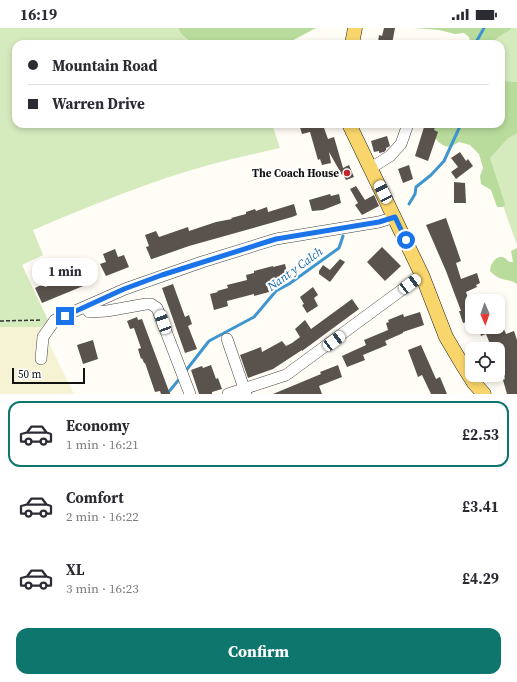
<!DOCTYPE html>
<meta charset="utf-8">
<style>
:root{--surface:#fff;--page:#f7f7f7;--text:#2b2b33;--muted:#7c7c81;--line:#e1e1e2;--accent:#0f766e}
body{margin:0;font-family:"Source Serif 4",serif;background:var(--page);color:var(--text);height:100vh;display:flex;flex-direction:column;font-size:15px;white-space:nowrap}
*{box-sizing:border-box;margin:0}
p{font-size:13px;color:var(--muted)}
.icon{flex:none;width:22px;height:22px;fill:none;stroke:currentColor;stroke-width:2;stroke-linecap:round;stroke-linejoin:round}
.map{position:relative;height:366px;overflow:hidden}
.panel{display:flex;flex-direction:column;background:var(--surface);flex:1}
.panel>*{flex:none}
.banner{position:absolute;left:12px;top:12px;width:493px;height:88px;border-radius:12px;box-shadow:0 2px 6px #0003;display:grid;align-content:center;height:88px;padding:0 16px;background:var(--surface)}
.needle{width:26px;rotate:178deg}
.buttons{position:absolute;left:465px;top:266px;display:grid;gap:8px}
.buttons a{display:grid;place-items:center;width:40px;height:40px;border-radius:8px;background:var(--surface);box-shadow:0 2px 6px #0003;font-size:20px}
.scale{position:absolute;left:12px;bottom:10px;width:73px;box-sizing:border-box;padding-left:4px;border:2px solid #111;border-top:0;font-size:11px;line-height:14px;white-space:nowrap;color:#111;-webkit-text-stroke:3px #fff;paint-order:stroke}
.end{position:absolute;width:18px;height:18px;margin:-9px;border:5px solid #1a73e8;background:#fff;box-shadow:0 0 0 2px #fff}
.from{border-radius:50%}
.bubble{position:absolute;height:28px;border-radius:12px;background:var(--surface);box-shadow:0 2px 6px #0003;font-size:13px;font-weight:700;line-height:28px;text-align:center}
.car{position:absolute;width:12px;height:24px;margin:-12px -6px;border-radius:5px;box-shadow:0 0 3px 1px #0007;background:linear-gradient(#fff 24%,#345 0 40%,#fff 0 76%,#345 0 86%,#fff 0)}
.banner b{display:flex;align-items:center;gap:14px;height:38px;font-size:15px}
.banner b+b{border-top:1px solid var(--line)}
.banner i{width:10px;height:10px;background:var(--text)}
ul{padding:7px 0 0;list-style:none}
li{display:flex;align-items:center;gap:12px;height:66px;margin:0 8px 6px;padding:0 8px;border:2px solid transparent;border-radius:12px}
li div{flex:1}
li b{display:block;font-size:15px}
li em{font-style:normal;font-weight:700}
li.on{border-color:var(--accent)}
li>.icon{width:36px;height:36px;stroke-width:1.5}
.action{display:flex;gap:8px;margin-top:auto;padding:8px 16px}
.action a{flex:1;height:46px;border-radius:12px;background:var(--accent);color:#fff;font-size:16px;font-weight:700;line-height:46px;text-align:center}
.status{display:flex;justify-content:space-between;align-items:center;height:28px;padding:0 20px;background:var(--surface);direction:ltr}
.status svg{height:11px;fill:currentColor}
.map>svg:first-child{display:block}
.farmland{fill:#f6f3d4}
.green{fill:#d5ebbd}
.forest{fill:#b9dc9c}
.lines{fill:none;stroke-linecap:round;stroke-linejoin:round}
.stream{stroke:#3f96cf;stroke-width:3}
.building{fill:#5a524d}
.minor-casing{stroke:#444;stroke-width:12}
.major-casing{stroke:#222;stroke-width:15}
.path{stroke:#333;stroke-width:1.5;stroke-dasharray:4 2;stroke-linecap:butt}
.minor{stroke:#fff;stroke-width:11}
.major{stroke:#f9d66b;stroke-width:14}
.route{stroke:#1a73e8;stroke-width:5}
.poi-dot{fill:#c4262e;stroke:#fff;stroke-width:1.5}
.labels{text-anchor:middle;stroke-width:4;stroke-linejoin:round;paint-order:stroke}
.poi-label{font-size:11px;font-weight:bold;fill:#111;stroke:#fff;text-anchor:end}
.water-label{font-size:12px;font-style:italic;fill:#1768a6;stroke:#fff}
</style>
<div class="status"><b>16:19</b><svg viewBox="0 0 49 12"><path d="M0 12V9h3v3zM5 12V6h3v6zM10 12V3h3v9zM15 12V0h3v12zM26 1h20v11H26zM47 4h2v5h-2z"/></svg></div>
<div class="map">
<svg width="517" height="366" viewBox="0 0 517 366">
<rect width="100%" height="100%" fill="#fffdf5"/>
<!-- farmland -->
<polygon class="farmland" points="0,299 41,299 74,366 0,366"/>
<!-- green -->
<g class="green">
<path d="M0,0H178L182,7L194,16H16V96H272L280,120C264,124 248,127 232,131C165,147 97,175 33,202L43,227L22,237L49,294L41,299H0Z"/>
<polygon points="473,0 517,0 517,217 481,116 501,96 501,16 470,16"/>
</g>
<!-- forest -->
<g class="forest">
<polygon points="178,0 316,0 286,16 194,16 182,7"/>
<polygon points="413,0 511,0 511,1 497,10 491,16 471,16 469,9 464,5 455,6 439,2"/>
<path d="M501,53L517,54V105L508,110L490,130L505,176L503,179H497L491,162L481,156L480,148L483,140L479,126L470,117L459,114L450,119C437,117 432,108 434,96H501Z"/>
<path d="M517,220V256C506,249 501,255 490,243C490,236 497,225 505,230C507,232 508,233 510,234H513L511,223Z"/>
</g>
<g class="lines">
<!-- stream -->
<g class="stream">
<polyline points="475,16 484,0"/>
<polyline points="409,176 415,166 416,159 431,147 444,133 461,96"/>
<polyline points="184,345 209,313 254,289 276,263 289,256 339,220 343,208"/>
<polyline points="167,366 181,349"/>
</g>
</g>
<!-- building -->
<g class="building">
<polygon points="384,0 395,0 392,16 378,14 379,7 382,8"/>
<polygon points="299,96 328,96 329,98 324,100 328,111 334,109 343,140 349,137 354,149 346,152 343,146 342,147 329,124 331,135 322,137 320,131 318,132 310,104 302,106"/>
<polygon points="425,96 436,96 434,102 438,104 428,133 415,128"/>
<polygon points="387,108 390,118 386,120 386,122 384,124 379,125 379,123 374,124 371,113"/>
<polygon points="460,124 466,133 468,131 473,138 456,151 451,144 458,139 451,130"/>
<polygon points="409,137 413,151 403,155 398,141"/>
<polygon points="454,154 465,155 466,175 454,175"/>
<polygon points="356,158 365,172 374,167 379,178 362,187 355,177 358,175 350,161"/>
<polygon points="330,166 331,168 339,166 341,175 323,182 312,183 309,172"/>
<polygon points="294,176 297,187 292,189 189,218 152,231 151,231 146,219 149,218 145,207 156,203 159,209 188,199 189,203 216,194 232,191 231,190 246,186 246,184 255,181 256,183 267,179 268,184"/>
<polygon points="446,190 461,233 456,235 461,251 477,245 480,255 476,257 477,259 466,264 472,282 472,292 463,295 459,283 461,283 446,243 426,197"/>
<polygon points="382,219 401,238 385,253 367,234"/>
<polygon points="115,221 118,229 124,227 129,239 106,248 100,236 106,234 103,226"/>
<polygon points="74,231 77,238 80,237 88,256 42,275 35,260 43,256 45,259 59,254 56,247 59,246 56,238"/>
<polygon points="340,231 345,234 330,254 319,246 319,243 323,237 330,242"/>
<polygon points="285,236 289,253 267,258 269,264 254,268 254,266 227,273 228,278 214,282 210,266 218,264 217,263 228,260 227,257 247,252 246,247 254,245 254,243 273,238 273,239"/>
<polygon points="173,256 185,289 189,287 192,296 188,298 197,321 185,325 162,260"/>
<polygon points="313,259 318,267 314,270 318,278 307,285 302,277 304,276 300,269"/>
<polygon points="352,271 359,281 302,323 302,322 273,341 248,350 240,327 261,319 262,324 282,313 286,318 292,315 300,309 295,301 305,292 311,301"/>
<polygon points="420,284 424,297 403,304 403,305 385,313 387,317 363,327 365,332 347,339 342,328 366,317 364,312 388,302 386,295 389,294 388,292 403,286 404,289"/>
<polygon points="137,289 138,292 142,291 170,366 161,366 160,363 155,364 145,335 144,335 142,330 141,331 138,321 141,320 134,300 130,301 127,293"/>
<polygon points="478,299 503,299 506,306 514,303 517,312 517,366 507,366 503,352 505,351 498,331 498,321 492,321 486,306 481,308"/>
<polygon points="93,312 98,331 83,336 77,317"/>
<polygon points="421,317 436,351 440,349 447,366 431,366 422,347 418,349 408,322"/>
<polygon points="211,337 216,351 218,350 222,361 212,364 212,366 199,366 191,342 202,338 203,340"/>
<polygon points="338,337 342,349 319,358 322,366 273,366 321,346 320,344"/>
</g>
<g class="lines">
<defs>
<g id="minor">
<polyline points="371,140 390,128 401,116 408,96"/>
<polyline points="86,279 89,284 107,283 146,276 151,276 157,280 190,366"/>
<polyline points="227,311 246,366"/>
<polyline points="41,331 43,309 55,292 125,261 202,234 276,211 379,194 395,189"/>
<polyline points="228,366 286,347 422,247"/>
</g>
<g id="major">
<polyline points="352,16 355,0"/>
<polyline points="349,96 422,247 446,309 462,336 474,355 484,366"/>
</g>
</defs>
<!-- minor casing -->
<use href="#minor" class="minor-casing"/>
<!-- major casing -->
<use href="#major" class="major-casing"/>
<!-- path -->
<polyline class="path" points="0,293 42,292"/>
<!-- minor -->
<use href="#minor" class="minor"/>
<!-- major -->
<use href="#major" class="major"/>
</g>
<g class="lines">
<!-- route -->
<polyline class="route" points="65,288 124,261 162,247 276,211 379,194 395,189 406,212"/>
</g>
<!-- markers -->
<circle class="poi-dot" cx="347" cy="145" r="4"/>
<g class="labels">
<!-- poi labels -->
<g class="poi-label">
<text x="339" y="149">The Coach House</text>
</g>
<!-- water labels -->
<g class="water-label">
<text transform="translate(295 241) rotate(-36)" y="4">Nant y Calch</text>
</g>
</g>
</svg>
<div class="buttons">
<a><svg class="needle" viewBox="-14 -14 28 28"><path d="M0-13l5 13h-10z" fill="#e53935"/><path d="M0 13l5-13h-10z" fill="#7c7c81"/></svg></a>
<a><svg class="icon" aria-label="locate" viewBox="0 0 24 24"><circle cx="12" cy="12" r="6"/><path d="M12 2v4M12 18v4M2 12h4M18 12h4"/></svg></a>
</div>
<div class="scale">50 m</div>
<i class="end from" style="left:406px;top:212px"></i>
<i class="end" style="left:65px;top:288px"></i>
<div class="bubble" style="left:32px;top:230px;width:66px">1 min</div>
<i class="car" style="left:383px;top:164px;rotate:333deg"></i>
<i class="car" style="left:410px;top:256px;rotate:53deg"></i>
<i class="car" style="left:163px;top:294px;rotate:340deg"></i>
<i class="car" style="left:334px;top:313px;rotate:53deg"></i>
<div class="banner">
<b><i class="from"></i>Mountain Road</b>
<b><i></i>Warren Drive</b>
</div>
</div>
<section class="panel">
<ul>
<li class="on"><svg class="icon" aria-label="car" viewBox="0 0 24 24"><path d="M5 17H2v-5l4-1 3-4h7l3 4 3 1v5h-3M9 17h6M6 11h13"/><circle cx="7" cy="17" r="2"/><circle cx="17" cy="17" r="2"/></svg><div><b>Economy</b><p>1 min · 16:21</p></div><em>£2.53</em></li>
<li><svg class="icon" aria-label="car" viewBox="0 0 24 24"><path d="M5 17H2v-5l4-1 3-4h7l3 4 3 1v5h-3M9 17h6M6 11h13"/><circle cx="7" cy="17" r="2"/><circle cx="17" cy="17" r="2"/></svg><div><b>Comfort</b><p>2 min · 16:22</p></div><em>£3.41</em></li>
<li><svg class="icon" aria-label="car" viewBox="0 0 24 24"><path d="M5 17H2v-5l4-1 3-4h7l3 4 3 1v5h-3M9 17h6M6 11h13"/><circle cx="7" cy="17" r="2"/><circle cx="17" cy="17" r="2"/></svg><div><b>XL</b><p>3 min · 16:23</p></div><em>£4.29</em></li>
</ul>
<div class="action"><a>Confirm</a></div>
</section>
